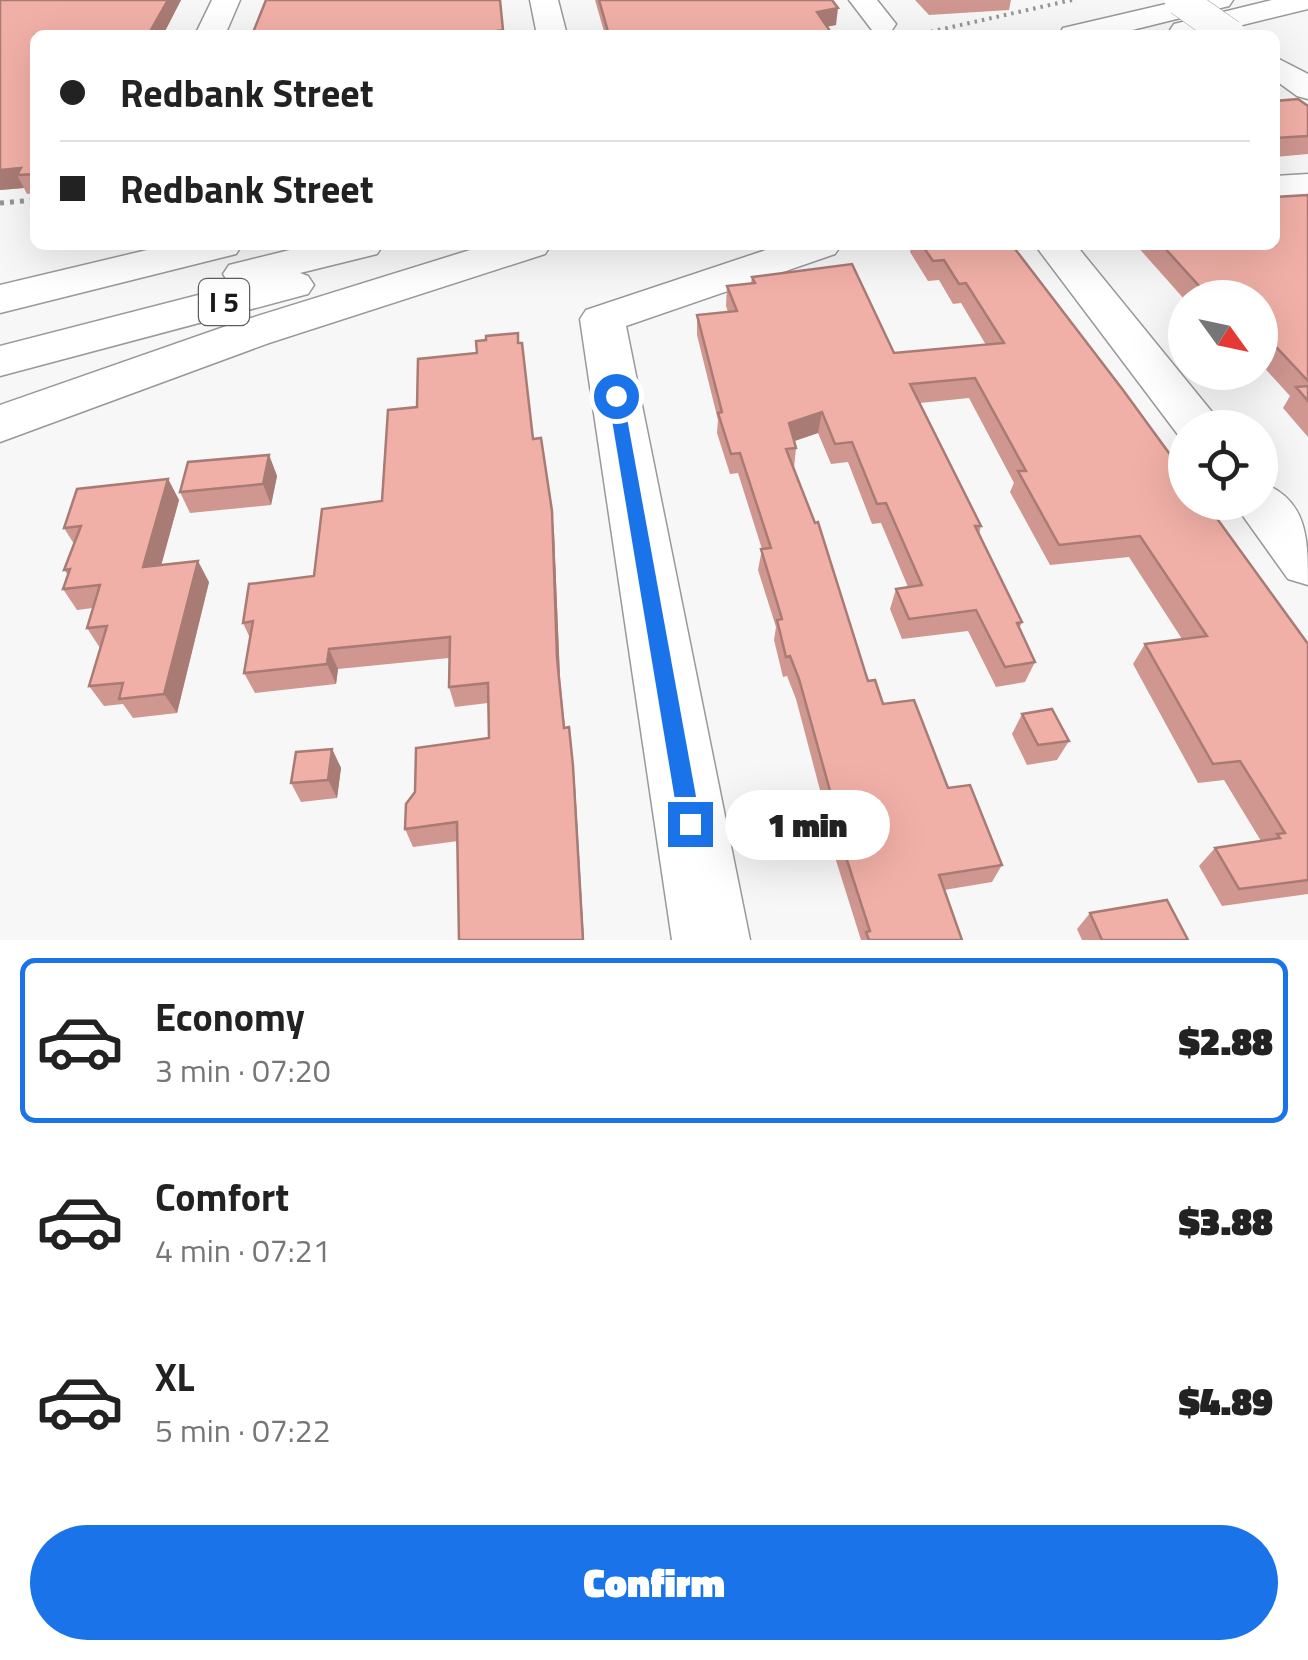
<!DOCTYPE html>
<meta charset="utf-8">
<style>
:root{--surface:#fff;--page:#f2f2f2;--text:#222;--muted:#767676;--line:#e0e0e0;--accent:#1a73e8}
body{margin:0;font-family:"Titillium Web",sans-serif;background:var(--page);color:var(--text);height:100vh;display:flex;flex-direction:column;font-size:38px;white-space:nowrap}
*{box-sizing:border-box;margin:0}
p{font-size:32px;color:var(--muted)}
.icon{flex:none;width:55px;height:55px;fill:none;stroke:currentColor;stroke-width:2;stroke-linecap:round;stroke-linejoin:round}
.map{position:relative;height:940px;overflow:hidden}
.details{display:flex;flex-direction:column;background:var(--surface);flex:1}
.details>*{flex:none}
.hud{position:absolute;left:30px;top:30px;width:1250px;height:220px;border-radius:15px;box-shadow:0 10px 40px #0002;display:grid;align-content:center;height:220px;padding:0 30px;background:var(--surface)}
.needle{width:65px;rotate:123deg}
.tools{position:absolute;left:1168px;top:280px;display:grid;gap:20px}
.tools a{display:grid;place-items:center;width:110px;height:110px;border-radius:50%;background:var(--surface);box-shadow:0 10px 40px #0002;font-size:50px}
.end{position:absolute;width:45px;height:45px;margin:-22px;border:12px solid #1a73e8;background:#fff;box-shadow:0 0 0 5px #fff}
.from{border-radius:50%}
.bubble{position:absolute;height:70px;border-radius:35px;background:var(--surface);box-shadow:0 10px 40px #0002;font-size:32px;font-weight:800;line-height:70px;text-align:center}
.hud b{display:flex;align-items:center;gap:35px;height:95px;font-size:38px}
.hud b+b{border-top:2px solid var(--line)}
.hud i{width:25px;height:25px;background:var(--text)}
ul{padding:18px 0 0;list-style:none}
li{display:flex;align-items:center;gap:30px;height:165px;margin:0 20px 15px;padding:0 10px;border:5px solid transparent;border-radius:15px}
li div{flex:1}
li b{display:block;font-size:38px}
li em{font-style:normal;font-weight:800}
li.active{border-color:var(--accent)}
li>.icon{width:90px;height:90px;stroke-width:1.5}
.button{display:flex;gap:20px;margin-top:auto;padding:20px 30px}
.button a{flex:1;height:115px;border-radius:60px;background:var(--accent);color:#fff;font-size:40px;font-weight:800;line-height:115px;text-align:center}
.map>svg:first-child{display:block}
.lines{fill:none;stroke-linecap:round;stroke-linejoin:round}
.minor-casing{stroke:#99999a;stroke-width:3}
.highway-casing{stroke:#99999a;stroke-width:3}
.path-far1{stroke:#959596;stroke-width:4;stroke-dasharray:2.5 5;stroke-linecap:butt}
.path{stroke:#959596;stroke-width:5;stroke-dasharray:4 6;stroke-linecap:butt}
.minor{fill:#fff;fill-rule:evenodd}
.highway{fill:#fff;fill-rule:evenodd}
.minor-bridge-casing{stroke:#99999a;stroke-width:32;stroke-linecap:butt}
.minor-bridge{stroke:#fff;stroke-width:31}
.wall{fill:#cf9790}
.shaded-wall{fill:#a97b75}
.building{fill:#f1b0a7;stroke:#a97b75;stroke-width:2.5}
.route{fill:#1a73e8}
.labels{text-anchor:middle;stroke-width:8;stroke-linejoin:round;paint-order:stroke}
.shield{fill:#fff;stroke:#5e5e5f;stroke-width:2.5}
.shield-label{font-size:28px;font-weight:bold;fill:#19191a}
</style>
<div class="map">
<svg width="1308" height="940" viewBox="0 0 1308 940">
<rect width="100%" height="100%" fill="#f7f7f8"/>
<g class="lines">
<defs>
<g id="minor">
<polygon points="212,0 240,0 225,35 195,35"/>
<polygon points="530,0 558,0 567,35 537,35"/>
<polygon points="849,0 877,0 896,24 892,30 872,30"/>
<polygon points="1275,57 1308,74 1308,99 1297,96 1275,80"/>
<polygon points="1308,174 1308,196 1275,198 1275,176"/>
<polygon points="781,245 841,245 835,254 626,326 750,940 672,940 580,319 586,310"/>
<polygon points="1035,245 1076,245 1225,428 1185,428 1182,440"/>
<path d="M1260,482C1308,499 1308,539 1308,585L1288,579L1233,502H1260Z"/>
</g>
<g id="highway">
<polygon points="1183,0 1233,0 1229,6 1112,35 1059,35 1063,28"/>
<polygon points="1272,0 1308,0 1308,9 1202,35 1173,35 1170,30 1174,24"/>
<polygon points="168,245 242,245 236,254 0,313 0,285"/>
<polygon points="310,245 383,245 377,254 300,273 308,276 314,285 308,294 0,376 0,346 237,285 229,283 223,274 229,265"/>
<polygon points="486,245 551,245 545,254 269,343 0,442 0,405 235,323"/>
</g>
</defs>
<!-- minor casing -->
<use href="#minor" class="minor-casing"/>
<!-- highway casing -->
<use href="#highway" class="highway-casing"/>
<!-- path-far1 -->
<polyline class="path-far1" points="916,35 1072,0"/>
<!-- path -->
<polyline class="path" points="0,203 35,200"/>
<!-- minor -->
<use href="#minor" class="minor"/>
<!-- highway -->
<use href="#highway" class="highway"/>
<defs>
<polyline id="minor-bridge" points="1180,0 1230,35"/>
</defs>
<!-- minor-bridge casing -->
<use href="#minor-bridge" class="minor-bridge-casing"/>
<!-- minor-bridge -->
<use href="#minor-bridge" class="minor-bridge"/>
</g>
<!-- wall -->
<g class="wall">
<polygon points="0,0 181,0 163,35 35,35 35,193 27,194 24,188 0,190"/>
<polygon points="595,0 832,0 836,25 827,26 830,35 605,35"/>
<polygon points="915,0 1011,0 1009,10 929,15"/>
<polygon points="1275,101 1308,106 1308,154 1275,157"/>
<polygon points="1308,195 1308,437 1283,408 1290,396 1260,363 1260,298 1185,298 1185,300 1136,245 1275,245"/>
<polygon points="912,245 1012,245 1308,644 1308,894 1222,906 1199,866 1215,848 1261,841 1224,780 1198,783 1133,664 1145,644 1182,639 1129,557 1050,565 1010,492 1014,483 969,398 920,403 981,526 979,534 1022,622 1019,629 1035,662 1025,682 996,687 968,631 902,639 890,609 896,589 908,587 881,523 872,524 848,462 831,464 818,433 794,441 796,448 794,468 868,681 883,704 948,788 1002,865 992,882 944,890 962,940 861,940 828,835 830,828 796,699 787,676 783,677 774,640 776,627 758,570 762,549 738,473 730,474 717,433 718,420 697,335 697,315 728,312 726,306 727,286 751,283 752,277 894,353 986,345 961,303 953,304 939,280 928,281 910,252"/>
<polygon points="519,343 533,439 554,532 560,678 565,728 575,785 458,841 413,847 405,829 489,738 488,703 455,707 449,687 449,658 338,669 336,684 255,693 244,673 250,638 243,623 314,576 382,501 417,407 477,353"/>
<polygon points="269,455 277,476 271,505 190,513 180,492"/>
<polygon points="168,479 179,500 161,565 209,582 177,713 133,718 123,704 104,706 89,686 100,648 87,628 93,608 77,610 63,589 68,575 64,570 74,544 64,528"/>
<polygon points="1022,714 1069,741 1057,760 1027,765 1012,734"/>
<polygon points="332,749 341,768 337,798 301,802 291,783"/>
<polygon points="1090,913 1188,940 1082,940 1077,929"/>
</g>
<!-- shaded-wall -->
<g class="shaded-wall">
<polygon points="168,0 181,0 163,35 148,35"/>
<polygon points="838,8 836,25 816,29 817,12"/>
<polygon points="830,31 830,35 807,35"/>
<polygon points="21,168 17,175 24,188 0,190 0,170"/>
<polygon points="822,412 818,433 786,444 789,423"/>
<polygon points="269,455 277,476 271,505 263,484"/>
<polygon points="168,479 179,500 155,588 143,567"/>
<polygon points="552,511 554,532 560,678 557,658"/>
<polygon points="198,561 209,582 177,713 164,694"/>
<polygon points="329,649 338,669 336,684 327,664"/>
<polygon points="569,727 575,785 584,940 583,940"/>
<polygon points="332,749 341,768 337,798 328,780"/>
</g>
<!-- building -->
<g class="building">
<polygon points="0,0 168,0 148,35 35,35 35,174 17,175 21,168 0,170"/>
<polygon points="266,0 500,0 503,30 497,31 497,35 252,35"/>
<polygon points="599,0 832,0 838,8 817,12 830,31 807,35 609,35"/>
<polygon points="1298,99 1308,106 1308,136 1275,138 1275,101"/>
<polygon points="1308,195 1308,381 1265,335 1260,335 1260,298 1210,298 1162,245 1275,245 1275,197"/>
<polygon points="922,245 1012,245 1123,390 1185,475 1185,502 1205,502 1308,644 1308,880 1239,889 1215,848 1280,838 1277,834 1285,833 1240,761 1213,764 1145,644 1207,636 1140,536 1059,545 1018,471 1026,471 975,378 910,384 981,526 975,526 1022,622 1017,623 1035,662 1005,667 976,610 909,619 896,589 922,585 886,503 877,504 852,442 835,444 822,412 789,423 796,448 786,449 815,523 818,522 868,681 875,680 883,704 914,700 948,788 970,785 1002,865 939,875 962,940 869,940 866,932 870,931 833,817 837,816 799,679 790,656 786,657 777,620 782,619 761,549 771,548 740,453 731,454 718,413 722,412 697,315 737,311 727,286 755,283 752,277 852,264 894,353 1004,343 966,283 959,284 944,260 933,261"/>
<polygon points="518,333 518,343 522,343 533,439 541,438 552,511 557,658 564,728 569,727 573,766 583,940 459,940 457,822 405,829 406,804 415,792 416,748 489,738 488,683 449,687 450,637 329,649 327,664 244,673 253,621 243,623 249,584 314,576 322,509 382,501 388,410 417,407 418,359 477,353 476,341 486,340 486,336"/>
<polygon points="1308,386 1308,401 1296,387"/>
<polygon points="269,455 263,484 180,492 188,462"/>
<polygon points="168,479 143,567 198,561 164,694 119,699 123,683 89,686 107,626 87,628 100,585 63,589 70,569 64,570 81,526 64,528 77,489"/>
<polygon points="1052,709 1069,741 1038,745 1022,714"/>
<polygon points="332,749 328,780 291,783 296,752"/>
<polygon points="1167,900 1188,940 1102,940 1090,913"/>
</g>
<!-- route -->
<polygon class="route" points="616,391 623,396 701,824 698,831 690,834 682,831 679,824 608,396"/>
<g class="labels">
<!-- shield labels -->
<rect class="shield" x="199" y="279" width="50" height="46" rx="8"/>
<g class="shield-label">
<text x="224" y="312">I 5</text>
</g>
</g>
</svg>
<div class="tools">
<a><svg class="needle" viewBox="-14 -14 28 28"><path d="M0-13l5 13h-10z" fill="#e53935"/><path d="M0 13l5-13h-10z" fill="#767676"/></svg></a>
<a><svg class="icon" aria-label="locate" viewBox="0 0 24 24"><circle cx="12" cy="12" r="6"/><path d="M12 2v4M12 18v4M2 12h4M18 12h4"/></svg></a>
</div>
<i class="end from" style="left:616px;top:396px"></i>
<i class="end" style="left:690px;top:824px"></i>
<div class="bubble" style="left:725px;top:790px;width:165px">1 min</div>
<div class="hud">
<b><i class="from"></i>Redbank Street</b>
<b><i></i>Redbank Street</b>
</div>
</div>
<section class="details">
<ul>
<li class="active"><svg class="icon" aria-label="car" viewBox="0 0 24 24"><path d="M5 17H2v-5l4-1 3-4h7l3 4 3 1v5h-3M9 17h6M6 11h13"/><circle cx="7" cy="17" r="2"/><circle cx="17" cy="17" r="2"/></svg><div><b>Economy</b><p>3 min · 07:20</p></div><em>$2.88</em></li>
<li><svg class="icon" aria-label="car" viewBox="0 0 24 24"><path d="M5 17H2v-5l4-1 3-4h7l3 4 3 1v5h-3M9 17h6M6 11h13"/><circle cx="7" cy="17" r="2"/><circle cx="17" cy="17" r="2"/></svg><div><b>Comfort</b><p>4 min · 07:21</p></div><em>$3.88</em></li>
<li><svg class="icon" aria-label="car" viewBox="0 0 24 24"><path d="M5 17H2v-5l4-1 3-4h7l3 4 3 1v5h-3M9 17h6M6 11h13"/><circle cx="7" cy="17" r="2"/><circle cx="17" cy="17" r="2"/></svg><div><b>XL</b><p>5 min · 07:22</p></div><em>$4.89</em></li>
</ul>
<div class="button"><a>Confirm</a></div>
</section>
